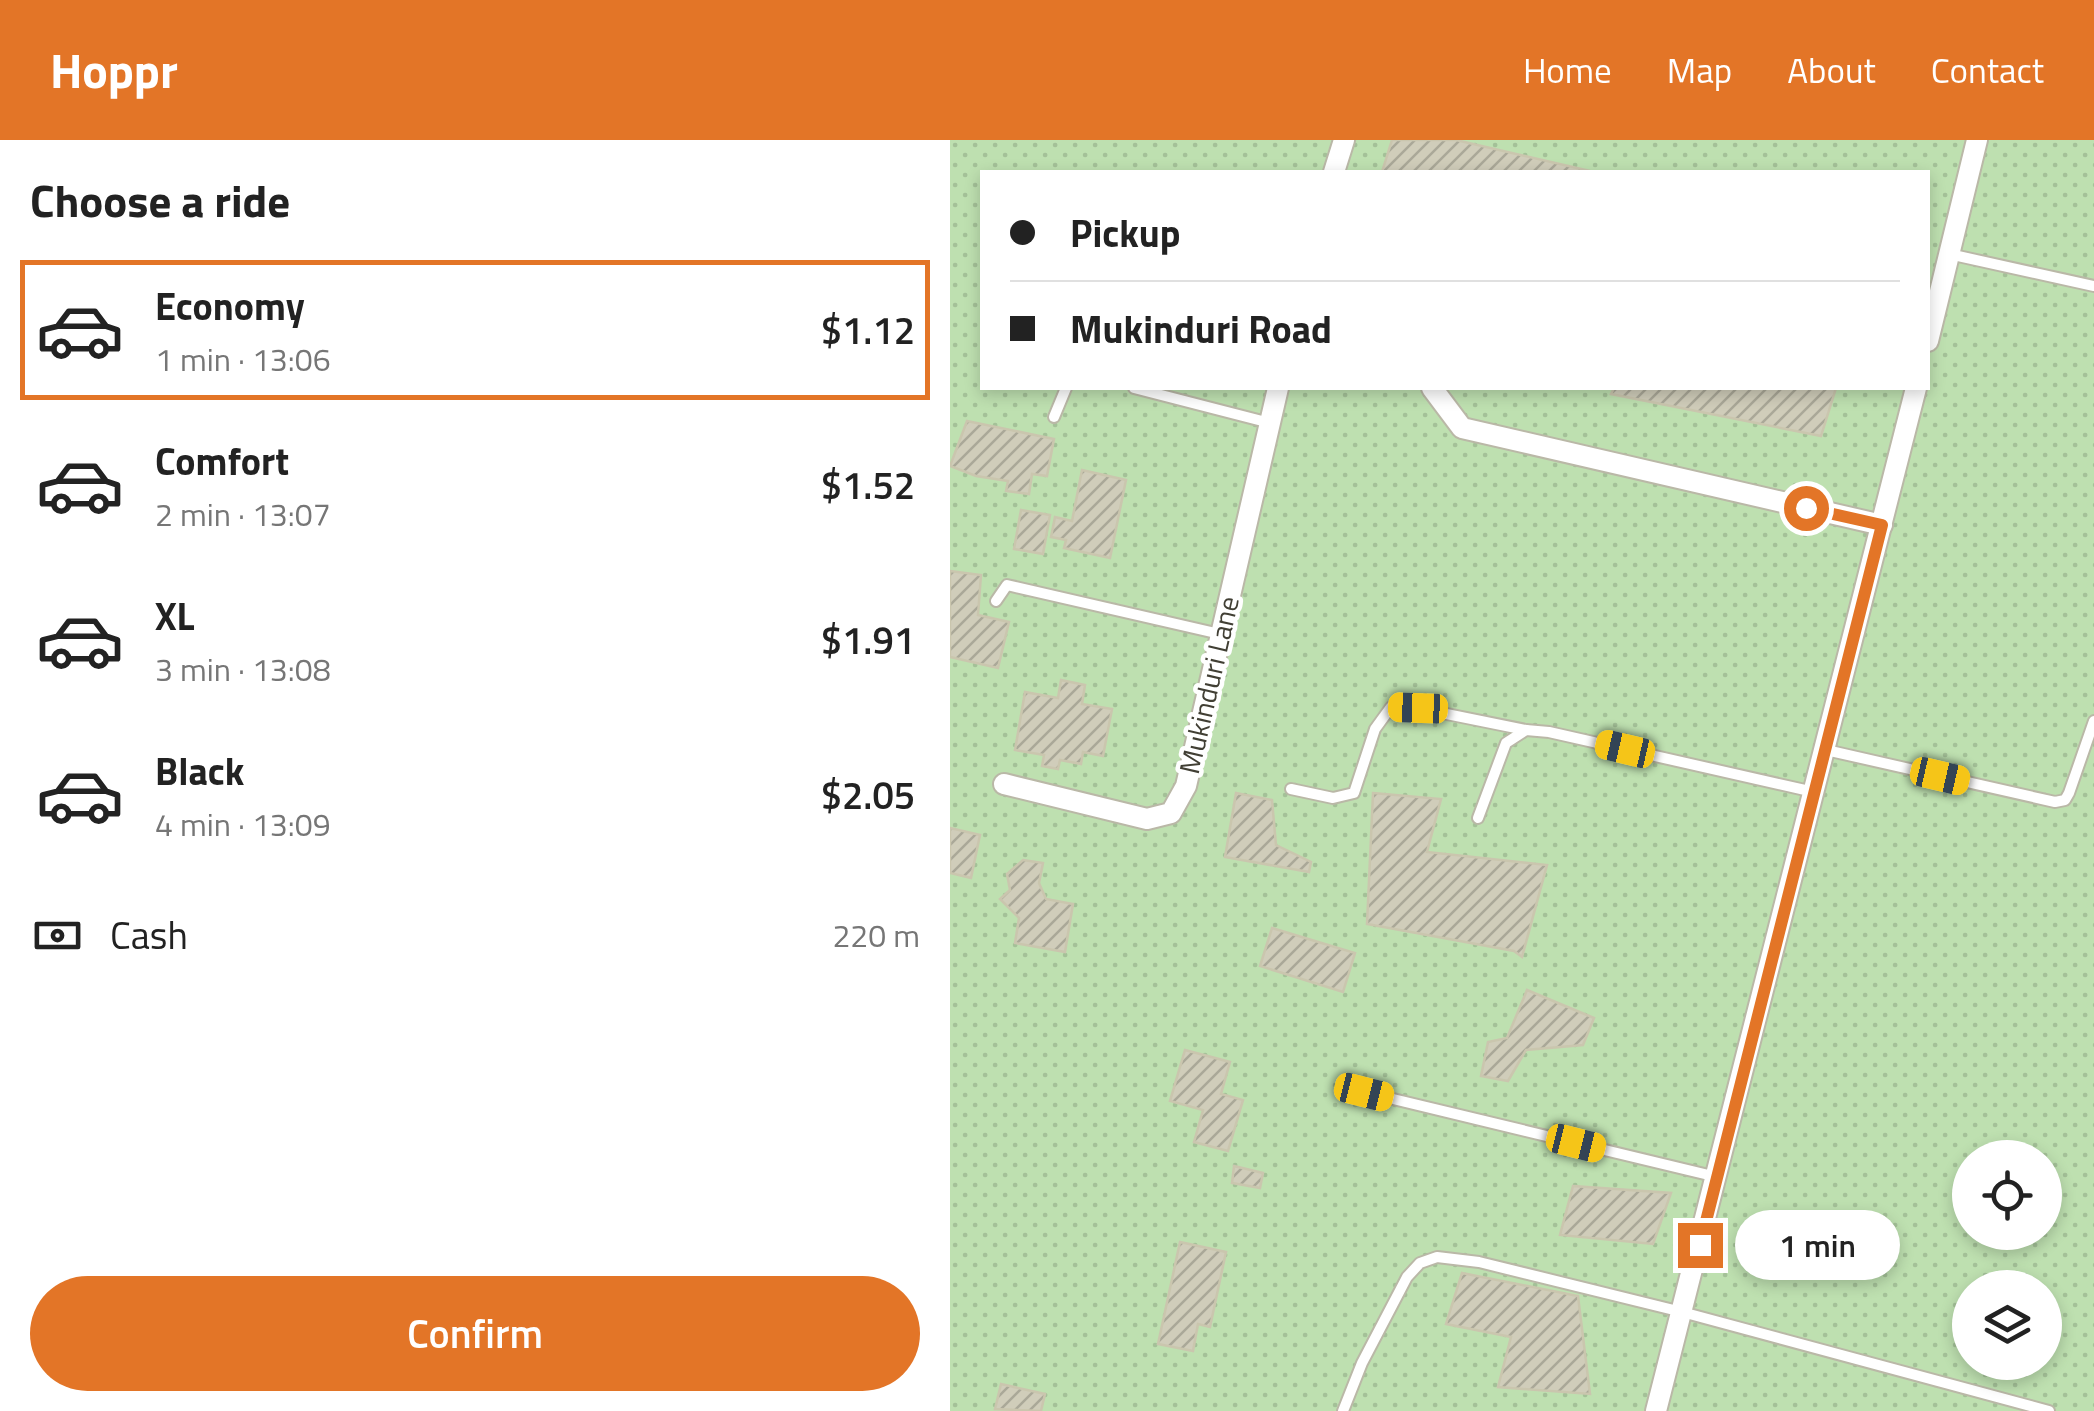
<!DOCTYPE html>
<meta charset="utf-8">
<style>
:root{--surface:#fff;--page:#f2f2f2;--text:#222;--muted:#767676;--line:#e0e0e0;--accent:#e37527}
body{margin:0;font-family:"Titillium Web",sans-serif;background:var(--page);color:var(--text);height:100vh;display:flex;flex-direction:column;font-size:38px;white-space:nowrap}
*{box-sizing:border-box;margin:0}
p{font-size:32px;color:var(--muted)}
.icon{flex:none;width:55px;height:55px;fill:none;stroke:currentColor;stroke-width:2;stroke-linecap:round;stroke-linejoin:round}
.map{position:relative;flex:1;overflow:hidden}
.sheet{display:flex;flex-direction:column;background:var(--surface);width:950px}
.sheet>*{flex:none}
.banner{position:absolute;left:30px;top:30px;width:950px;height:220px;border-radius:0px;box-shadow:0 5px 15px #0003;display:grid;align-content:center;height:220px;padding:0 30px;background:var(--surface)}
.fabs{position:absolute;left:1002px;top:1000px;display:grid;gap:20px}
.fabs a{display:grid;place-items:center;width:110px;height:110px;border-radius:50%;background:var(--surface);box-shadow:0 5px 15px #0003;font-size:50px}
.end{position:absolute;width:45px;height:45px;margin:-22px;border:12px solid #e37527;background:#fff;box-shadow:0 0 0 5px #fff}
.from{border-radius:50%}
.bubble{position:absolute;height:70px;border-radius:35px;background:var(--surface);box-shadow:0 5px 15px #0003;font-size:32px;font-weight:600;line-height:70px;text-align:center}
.car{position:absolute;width:30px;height:60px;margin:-30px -15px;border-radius:12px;box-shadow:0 0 8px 2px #0007;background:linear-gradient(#f5c518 24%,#345 0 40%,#f5c518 0 76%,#345 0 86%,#f5c518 0)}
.banner b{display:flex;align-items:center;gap:35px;height:95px;font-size:38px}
.banner b+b{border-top:2px solid var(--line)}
.banner i{width:25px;height:25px;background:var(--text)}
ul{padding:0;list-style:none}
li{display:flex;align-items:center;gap:30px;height:140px;margin:0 20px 15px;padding:0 10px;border:5px solid transparent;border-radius:0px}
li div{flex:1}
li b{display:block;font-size:38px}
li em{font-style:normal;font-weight:600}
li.on{border-color:var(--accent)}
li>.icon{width:90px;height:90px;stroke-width:1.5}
h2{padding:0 30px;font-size:45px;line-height:120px}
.pay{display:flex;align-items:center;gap:25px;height:110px;padding:0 30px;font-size:38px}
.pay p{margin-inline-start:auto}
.action{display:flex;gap:20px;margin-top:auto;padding:20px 30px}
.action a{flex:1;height:115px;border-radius:60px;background:var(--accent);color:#fff;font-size:40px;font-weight:600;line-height:115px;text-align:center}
header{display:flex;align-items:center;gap:60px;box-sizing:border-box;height:140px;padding:0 50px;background:var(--accent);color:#fff}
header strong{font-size:48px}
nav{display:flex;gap:55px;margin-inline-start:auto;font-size:35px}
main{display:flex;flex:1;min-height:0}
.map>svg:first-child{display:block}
.garden{fill:url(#garden-dots);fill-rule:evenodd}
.building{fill:url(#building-hatch);stroke:#cac6ae;stroke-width:2.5}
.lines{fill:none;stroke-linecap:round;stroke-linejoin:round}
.lane-casing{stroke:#bab8a7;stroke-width:14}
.street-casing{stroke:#bab8a7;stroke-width:24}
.lane{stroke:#fff;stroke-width:10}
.street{stroke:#fff;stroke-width:20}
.route{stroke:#e37527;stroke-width:12}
.labels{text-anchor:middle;stroke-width:9;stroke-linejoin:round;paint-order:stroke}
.street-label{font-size:28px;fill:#413f34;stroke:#fff}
</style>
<header>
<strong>Hoppr</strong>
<nav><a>Home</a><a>Map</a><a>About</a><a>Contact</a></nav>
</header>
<main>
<section class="sheet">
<h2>Choose a ride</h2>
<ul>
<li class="on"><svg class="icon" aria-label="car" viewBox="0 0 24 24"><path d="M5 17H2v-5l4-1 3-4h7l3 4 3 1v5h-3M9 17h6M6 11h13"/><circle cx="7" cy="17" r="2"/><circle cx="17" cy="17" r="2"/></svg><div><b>Economy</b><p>1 min · 13:06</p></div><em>$1.12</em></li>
<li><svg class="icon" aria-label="car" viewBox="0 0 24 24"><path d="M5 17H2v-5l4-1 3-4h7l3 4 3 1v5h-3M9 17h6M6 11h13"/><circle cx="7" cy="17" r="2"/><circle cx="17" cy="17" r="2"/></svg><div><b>Comfort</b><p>2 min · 13:07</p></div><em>$1.52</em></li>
<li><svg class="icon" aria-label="car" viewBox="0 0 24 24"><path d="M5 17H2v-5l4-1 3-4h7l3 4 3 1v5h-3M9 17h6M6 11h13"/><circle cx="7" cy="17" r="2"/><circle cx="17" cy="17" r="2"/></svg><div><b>XL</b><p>3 min · 13:08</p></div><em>$1.91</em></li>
<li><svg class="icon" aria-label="car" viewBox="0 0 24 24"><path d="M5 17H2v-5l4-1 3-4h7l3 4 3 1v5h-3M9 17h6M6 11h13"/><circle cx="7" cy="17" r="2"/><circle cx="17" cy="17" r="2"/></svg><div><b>Black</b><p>4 min · 13:09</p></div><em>$2.05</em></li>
</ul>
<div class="pay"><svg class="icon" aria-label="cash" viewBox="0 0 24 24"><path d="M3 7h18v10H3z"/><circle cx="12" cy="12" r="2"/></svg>Cash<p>220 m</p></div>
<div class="action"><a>Confirm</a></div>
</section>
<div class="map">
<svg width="1144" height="1271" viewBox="0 0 1144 1271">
<defs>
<pattern id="garden-dots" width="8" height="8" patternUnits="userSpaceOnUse" patternTransform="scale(2.5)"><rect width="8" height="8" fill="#bee0b0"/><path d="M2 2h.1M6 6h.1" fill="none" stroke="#a4c198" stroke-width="1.8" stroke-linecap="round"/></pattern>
<pattern id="building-hatch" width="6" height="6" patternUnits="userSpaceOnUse" patternTransform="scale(2.5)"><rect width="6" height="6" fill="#d0cdba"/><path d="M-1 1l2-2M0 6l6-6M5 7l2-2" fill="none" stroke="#aaa898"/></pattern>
</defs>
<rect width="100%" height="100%" fill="#f0efe4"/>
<!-- garden -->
<path class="garden" d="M0,0H1144V1271H0ZM32,32H978V248H32ZM1020,1018H1095V1092H1020ZM1020,1148H1095V1222H1020Z"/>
<!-- building -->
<g class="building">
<polygon points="442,0 506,0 640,31 432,32"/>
<polygon points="664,248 886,248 871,296 661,254"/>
<polygon points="17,281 104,299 97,336 82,334 79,354 56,351 58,341 26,336 0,326"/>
<polygon points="132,330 176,340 160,418 114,408 116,400 101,397 105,377 122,381"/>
<polygon points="71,370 100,375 93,414 64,409"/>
<polygon points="0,431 31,435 28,475 59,482 48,528 0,517"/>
<polygon points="111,540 135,545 132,564 162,569 153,616 133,612 131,624 110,620 108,629 92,626 94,615 65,610 75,552 108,558"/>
<polygon points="286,653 322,660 326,705 361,722 359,732 275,717"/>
<polygon points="423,653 491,659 477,712 597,725 572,817 564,811 417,784"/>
<polygon points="0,688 30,695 21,738 0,733"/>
<polygon points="73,720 93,723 89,743 96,759 123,764 115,812 65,803 69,778 50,759 60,750 57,734"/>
<polygon points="322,788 405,813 393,852 310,826"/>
<polygon points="577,850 644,878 633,905 576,910 558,941 531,936 538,902 557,898"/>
<polygon points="235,910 280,922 271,954 293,960 278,1011 244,1002 253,970 220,961"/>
<polygon points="284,1026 313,1033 310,1048 282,1043"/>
<polygon points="623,1046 721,1053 703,1104 610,1095"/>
<polygon points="230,1102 276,1112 260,1187 248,1184 243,1211 208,1204"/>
<polygon points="512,1133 628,1156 640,1254 548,1247 561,1197 496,1184"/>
<polygon points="51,1244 95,1254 91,1271 45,1269"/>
</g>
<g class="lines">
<defs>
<g id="lane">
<polyline points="999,114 1144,146"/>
<polyline points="184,248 320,283"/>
<polyline points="104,277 116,248"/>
<polyline points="46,461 57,445 270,494"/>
<polyline points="876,610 1105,662 1115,660 1119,653 1144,581"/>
<polyline points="341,649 383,658 404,653 425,589 441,567 467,568 576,590"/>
<polyline points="528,678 556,603 576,590 599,592 864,652"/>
<polyline points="414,952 767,1037"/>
<polyline points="393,1271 412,1223 457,1137 470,1123 487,1117 529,1122 732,1172 1099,1271"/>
</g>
<g id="street">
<polyline points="384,32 394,0"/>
<polyline points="978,201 1027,0"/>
<polyline points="482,248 512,288 932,385"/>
<polyline points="54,644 197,679 221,673 236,646 328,248"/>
<polyline points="706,1271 966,248"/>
</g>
</defs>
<!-- lane casing -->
<use href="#lane" class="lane-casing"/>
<!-- street casing -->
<use href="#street" class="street-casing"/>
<!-- lane -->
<use href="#lane" class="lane"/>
<!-- street -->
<use href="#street" class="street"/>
</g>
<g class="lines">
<!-- route -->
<polyline class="route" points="750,1105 932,385 856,368"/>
</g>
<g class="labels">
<!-- street labels -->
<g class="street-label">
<text transform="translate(259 545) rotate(-77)" y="10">Mukinduri Lane</text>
</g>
</g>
</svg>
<div class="fabs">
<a><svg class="icon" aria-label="locate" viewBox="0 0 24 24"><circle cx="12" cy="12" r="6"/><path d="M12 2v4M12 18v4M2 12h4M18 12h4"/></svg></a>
<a><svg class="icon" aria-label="layers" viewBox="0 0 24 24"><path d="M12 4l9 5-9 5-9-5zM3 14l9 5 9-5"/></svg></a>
</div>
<i class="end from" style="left:856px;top:368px"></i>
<i class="end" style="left:750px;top:1105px"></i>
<div class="bubble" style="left:785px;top:1070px;width:165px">1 min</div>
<i class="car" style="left:468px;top:568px;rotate:272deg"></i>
<i class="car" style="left:675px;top:609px;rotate:283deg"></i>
<i class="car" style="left:990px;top:636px;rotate:103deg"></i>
<i class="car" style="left:414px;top:952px;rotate:104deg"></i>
<i class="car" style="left:626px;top:1003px;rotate:104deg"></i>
<div class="banner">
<b><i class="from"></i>Pickup</b>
<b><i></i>Mukinduri Road</b>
</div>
</div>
</main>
